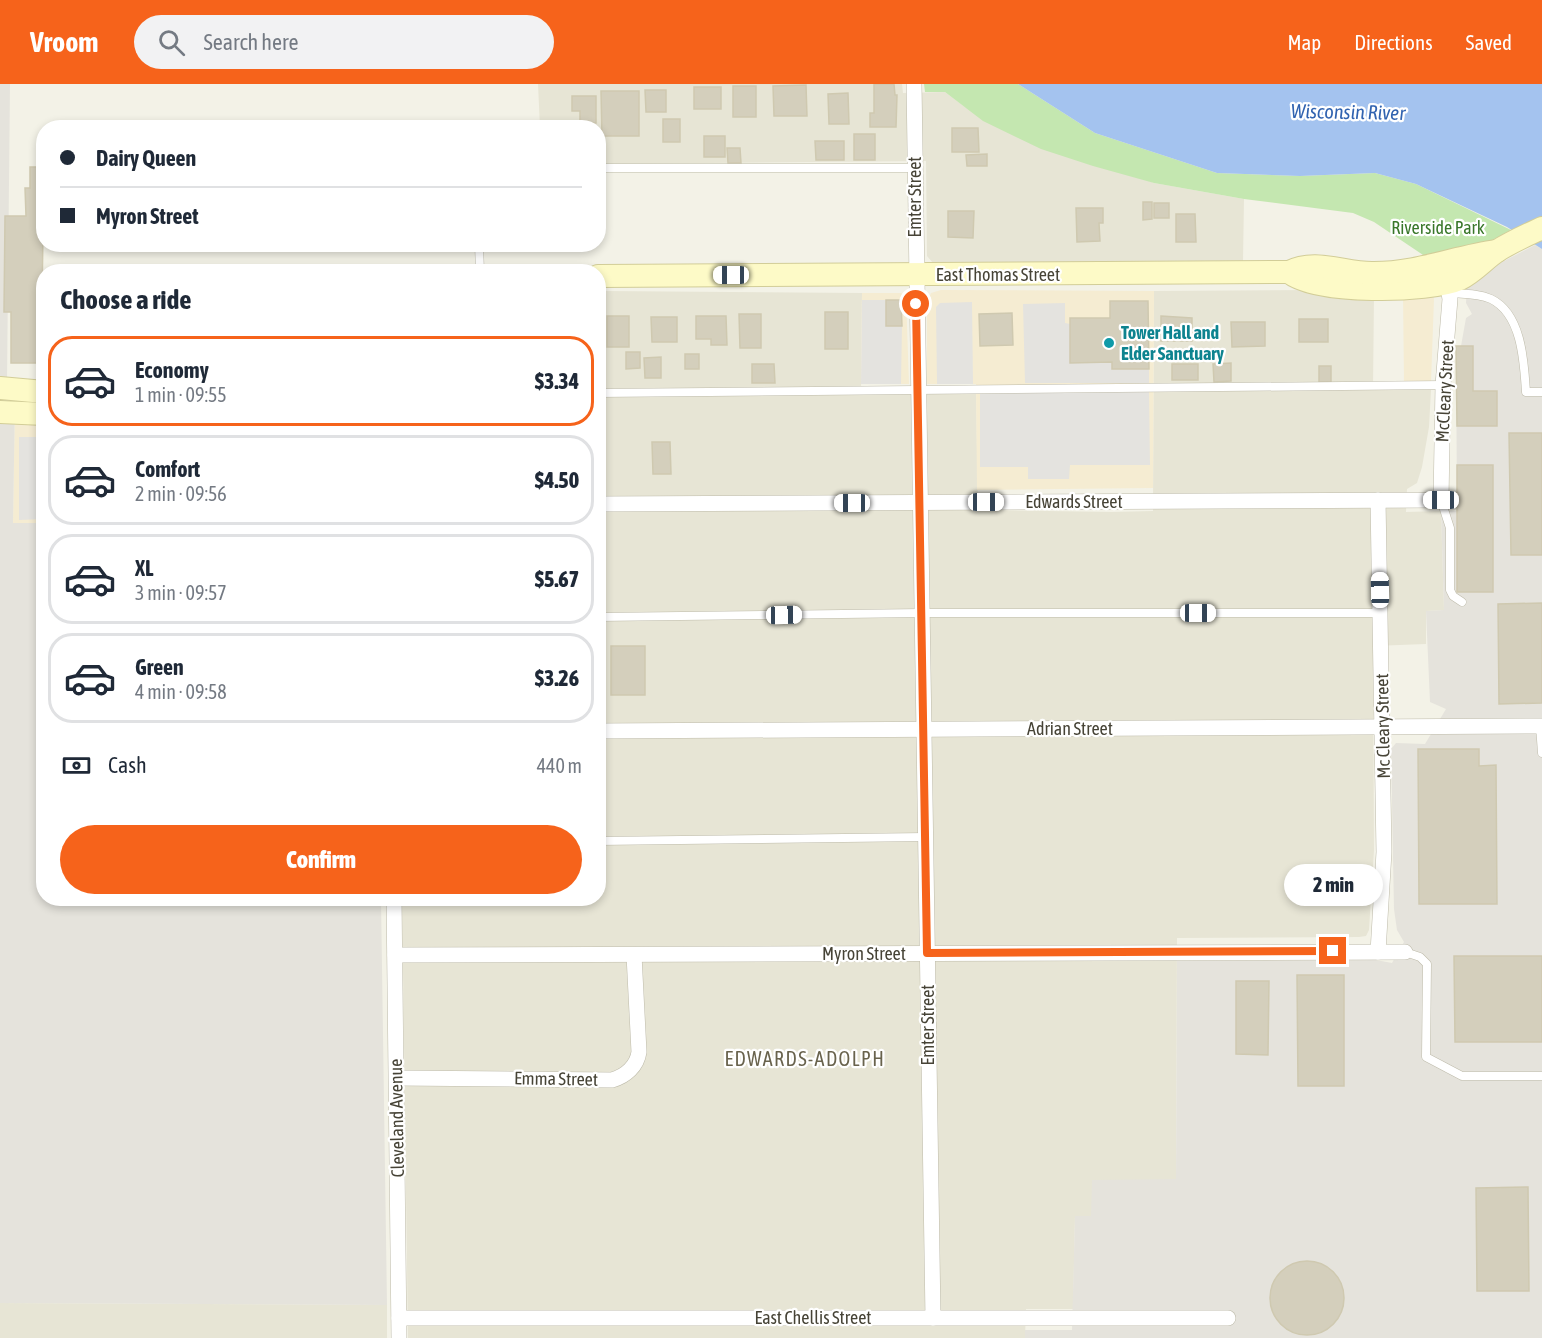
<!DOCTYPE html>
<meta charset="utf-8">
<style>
:root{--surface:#fff;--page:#f2f2f3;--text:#1f2937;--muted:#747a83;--line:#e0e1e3;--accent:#f6631b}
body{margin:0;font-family:"Asap Condensed",sans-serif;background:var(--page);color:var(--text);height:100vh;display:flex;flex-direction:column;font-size:22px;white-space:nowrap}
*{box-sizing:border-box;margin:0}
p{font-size:20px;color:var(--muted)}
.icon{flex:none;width:33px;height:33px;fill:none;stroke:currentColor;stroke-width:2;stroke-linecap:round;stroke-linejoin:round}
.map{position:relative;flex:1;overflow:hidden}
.drawer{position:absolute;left:36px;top:180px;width:570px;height:642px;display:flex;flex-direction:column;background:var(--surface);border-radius:24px;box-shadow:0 3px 9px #0003}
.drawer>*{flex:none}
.guide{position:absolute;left:36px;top:36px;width:570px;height:132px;border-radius:24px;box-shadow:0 3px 9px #0003;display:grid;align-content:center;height:132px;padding:0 24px;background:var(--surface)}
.end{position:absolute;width:27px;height:27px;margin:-14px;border:8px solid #f6631b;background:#fff;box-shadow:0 0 0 3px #fff}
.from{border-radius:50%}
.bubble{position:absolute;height:42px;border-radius:21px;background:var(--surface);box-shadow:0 3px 9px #0003;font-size:20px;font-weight:800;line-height:42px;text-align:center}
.car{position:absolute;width:18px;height:36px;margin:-18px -9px;border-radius:8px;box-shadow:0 0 4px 2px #0007;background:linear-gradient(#fff 24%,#345 0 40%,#fff 0 76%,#345 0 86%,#fff 0)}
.guide b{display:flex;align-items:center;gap:21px;height:57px;font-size:22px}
.guide b+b{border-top:2px solid var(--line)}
.guide i{width:15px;height:15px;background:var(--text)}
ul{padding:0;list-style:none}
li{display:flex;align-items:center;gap:18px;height:90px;margin:0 12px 9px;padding:0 12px;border:3px solid var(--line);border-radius:24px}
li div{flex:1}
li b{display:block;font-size:22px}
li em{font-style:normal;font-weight:800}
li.active{border-color:var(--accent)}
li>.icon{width:54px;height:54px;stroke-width:1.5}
h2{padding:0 24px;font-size:27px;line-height:72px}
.pay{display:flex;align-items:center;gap:15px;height:66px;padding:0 24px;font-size:22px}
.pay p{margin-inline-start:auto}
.primary-button{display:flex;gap:12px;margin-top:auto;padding:12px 24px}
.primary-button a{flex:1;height:69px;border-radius:36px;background:var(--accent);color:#fff;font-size:24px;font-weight:800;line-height:69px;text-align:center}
header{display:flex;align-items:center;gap:36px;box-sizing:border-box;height:84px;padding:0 30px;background:var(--accent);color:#fff}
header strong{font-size:28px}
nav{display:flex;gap:33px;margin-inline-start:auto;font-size:21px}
.search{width:420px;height:54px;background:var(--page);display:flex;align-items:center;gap:15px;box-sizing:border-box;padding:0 21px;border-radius:33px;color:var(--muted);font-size:22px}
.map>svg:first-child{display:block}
.residential{fill:#e7e5d5}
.commercial{fill:#f5ecd2}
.industrial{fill:#e5e3dc}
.green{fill:#c4e7b0}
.parking{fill:#e4e3df}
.water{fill:#a4c3ef}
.building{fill:#d4cfbc;stroke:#cfc9b0;stroke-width:1.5}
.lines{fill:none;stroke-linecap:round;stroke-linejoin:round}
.service-casing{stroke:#bebbaa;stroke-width:9}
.minor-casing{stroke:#bebbaa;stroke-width:16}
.secondary-casing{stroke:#d2cd98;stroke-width:24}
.service{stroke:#fff;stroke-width:8}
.minor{stroke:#fff;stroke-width:15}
.secondary{stroke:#fdfac7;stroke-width:22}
.route{stroke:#f6631b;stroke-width:8}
.culture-dot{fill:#0f9aa8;stroke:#fff;stroke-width:2}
.labels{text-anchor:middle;stroke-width:4.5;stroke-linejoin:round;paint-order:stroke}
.street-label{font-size:18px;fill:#464336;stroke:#fff}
.park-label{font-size:18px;fill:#39772a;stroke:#fff}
.culture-label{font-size:18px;font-weight:bold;fill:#0d838f;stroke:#fff;text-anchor:start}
.water-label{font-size:20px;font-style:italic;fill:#3163b0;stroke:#fff}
.neighbourhood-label{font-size:20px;letter-spacing:1.5px;fill:#69634d;stroke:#fff}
</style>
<header>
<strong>Vroom</strong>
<div class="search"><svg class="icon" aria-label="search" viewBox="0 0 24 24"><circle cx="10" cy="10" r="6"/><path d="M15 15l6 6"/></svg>Search here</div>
<nav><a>Map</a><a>Directions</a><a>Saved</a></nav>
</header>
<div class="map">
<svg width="1542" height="1254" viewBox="0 0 1542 1254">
<rect width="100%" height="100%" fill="#f3f2e7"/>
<!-- residential -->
<g class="residential">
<polygon points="538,0 902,0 903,9 945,8 965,23 1154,99 1244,115 1243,177 933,179 927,172 926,77 599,80 598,44 540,43"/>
<polygon points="1315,206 1374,211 1373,305 1431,306 1429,343 1422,383 1417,399 1407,405 1406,428 1441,427 1444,526 1426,527 1426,560 1373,562 1374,766 1369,846 1366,852 1359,853 1177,854 1176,1095 1091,1132 1075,1132 1073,1225 1026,1225 1025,1254 408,1254 402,815 598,814 598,313 604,313 604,207 862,209 861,309 976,307 978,426 1112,428 1153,427 1154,207"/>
<polygon points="0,1219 387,1221 387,1254 0,1254"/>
</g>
<!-- commercial -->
<g class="commercial">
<polygon points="941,206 1154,207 1153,404 977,406 976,300 927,300 927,219 931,209"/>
<rect x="599" y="207" width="5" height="97"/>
<polygon points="862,209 901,209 906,212 909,300 861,300"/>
<polygon points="1403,210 1433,212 1434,215 1431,298 1404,299"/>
<polygon points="15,314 43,314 43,439 13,440"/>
</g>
<!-- industrial -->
<g class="industrial">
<polygon points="0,0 10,0 7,297 0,297"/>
<polygon points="1535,161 1542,165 1542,1254 1025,1254 1025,1246 1072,1246 1075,1132 1091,1132 1092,1096 1176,1095 1177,877 1376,876 1392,879 1404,858 1397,846 1394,825 1391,665 1396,659 1425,660 1446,625 1430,618 1426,527 1444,526 1441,427 1457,427 1456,262 1461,262 1466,234 1472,230 1466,219 1467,202 1479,190"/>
<polygon points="0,314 15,314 13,439 43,439 44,814 381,815 387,1221 0,1219"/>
</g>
<!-- green -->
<polygon class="green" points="924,0 1018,0 1095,49 1217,89 1300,92 1375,89 1416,100 1511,146 1483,161 1432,177 1374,138 1353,129 1244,115 1154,99 1093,82 1041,65 983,37 945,8 925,8"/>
<!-- parking -->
<g class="parking">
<polygon points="862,216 886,216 886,242 902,242 901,300 861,300"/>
<polygon points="972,218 973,300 937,300 936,223 940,219"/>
<polygon points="1065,219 1065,239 1070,240 1071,279 1112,278 1112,285 1149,285 1149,299 1025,299 1023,220"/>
<polygon points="1149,307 1150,381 1070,381 1069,395 1028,395 1028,383 980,383 980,308"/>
<polygon points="19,353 43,353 43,435 19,436"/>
</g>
<!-- water -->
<polygon class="water" points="1018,0 1542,0 1542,165 1507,143 1416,100 1375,89 1300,92 1217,89 1095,49"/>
<!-- building -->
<g class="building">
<polygon points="874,0 894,0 895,11 897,11 896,43 870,43 870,29 874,29"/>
<polygon points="806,1 807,32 774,32 773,2"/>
<rect x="733" y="2" width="23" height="31"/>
<rect x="694" y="3" width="27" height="22"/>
<polygon points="645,6 666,6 666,28 646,28"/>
<polygon points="601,7 639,7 639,52 602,52"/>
<polygon points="848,9 849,40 829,40 828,10"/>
<polygon points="572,12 596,12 596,39 580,39 580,27 572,27"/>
<rect x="663" y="35" width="17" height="23"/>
<polygon points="952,44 978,44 979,68 952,68"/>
<rect x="854" y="50" width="21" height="26"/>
<rect x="704" y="52" width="21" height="21"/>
<polygon points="815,57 844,57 844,76 816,76"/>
<polygon points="727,64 740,64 741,79 728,79"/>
<polygon points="987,70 987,82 967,82 966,71"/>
<polygon points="30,83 44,83 41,279 11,279 11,228 4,228 5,132 26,132 25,104 30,104"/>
<polygon points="1143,118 1152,118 1152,135 1143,136"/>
<rect x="1154" y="119" width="15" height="15"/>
<polygon points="1076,124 1103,124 1103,139 1099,139 1100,157 1077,158"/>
<polygon points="948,127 974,127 973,154 948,153"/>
<polygon points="1176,130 1195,130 1196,158 1176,158"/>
<polygon points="886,216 901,216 902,242 886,242"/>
<polygon points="1110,217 1148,217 1149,285 1112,285 1112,278 1070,279 1070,234 1110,234"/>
<rect x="825" y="228" width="23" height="37"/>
<polygon points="1012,229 1013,261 980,262 979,230"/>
<polygon points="739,230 761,230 761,264 740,264"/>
<rect x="607" y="232" width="22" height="31"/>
<polygon points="696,232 726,232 727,261 711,261 711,255 696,255"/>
<polygon points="1161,232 1192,234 1192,257 1161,257"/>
<polygon points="651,233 677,233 677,258 652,258"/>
<rect x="1299" y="235" width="29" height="23"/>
<polygon points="1231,238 1265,238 1265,262 1232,263"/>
<polygon points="1456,262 1473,262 1473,307 1497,307 1497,342 1457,342"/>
<polygon points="626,268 640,268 640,284 626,285"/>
<rect x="685" y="270" width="14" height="15"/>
<polygon points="661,273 661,294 645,294 644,274"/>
<polygon points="1231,279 1231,297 1214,298 1213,280"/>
<polygon points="752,280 774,280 775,299 752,299"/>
<rect x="1172" y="280" width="26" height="16"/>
<rect x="1319" y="282" width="12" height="16"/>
<polygon points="1509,349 1542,349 1542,471 1511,471"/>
<polygon points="652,358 670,358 671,390 653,390"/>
<rect x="1457" y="381" width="36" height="127"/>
<polygon points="1542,519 1542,619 1499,620 1498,520"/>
<rect x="611" y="562" width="34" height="49"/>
<polygon points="1418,665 1479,665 1479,682 1496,681 1497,820 1419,820"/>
<polygon points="1454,872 1542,872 1542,958 1455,958"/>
<polygon points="1297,891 1344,891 1344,1002 1298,1002"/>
<polygon points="1236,897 1269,897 1268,971 1236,970"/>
<polygon points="1528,1103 1529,1207 1477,1207 1476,1104"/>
<circle cx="1307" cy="1214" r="37"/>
</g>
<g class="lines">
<defs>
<g id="service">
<polyline points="598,84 915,84"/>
<polyline points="479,160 480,188"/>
<path d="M1449,209C1463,210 1478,209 1491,215C1522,230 1524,278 1526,308H1542"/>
<polyline points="598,309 1443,301"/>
<polyline points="1441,416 1450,444 1450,506 1453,512 1462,518"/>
<polyline points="598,533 923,529 1380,529"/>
<polyline points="1540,642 1542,669"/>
<polyline points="598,757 926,753"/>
<polyline points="1405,868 1420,873 1427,880 1426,973 1462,992 1542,992"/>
</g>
<g id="minor">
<polyline points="914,0 933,1234"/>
<polyline points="598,420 1441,416 1443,301 1450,215 1447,198"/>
<polyline points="598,647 1542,642"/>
<polyline points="394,814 399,1254"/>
<polyline points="1378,868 1384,768 1378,416"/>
<polyline points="395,871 1405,868"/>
<path d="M397,994L612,996C626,992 637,982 639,968L634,871"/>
<polyline points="399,1234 1228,1234"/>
</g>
<g id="secondary">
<path d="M1289,188C1315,210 1428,209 1460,195C1474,188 1484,176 1497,167C1511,158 1527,151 1542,144"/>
<path d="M598,192L1289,188C1316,174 1345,190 1374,189C1417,189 1455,173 1497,167"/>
<polyline points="0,304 44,308"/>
<polyline points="0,328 44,330"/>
</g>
</defs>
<!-- service casing -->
<use href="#service" class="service-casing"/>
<!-- minor casing -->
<use href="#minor" class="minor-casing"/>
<!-- secondary casing -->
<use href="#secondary" class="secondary-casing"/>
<!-- service -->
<use href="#service" class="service"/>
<!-- minor -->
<use href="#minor" class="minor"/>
<!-- secondary -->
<use href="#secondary" class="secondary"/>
</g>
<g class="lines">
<!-- route -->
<polyline class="route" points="916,220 927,869 1333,867"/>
</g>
<!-- markers -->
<circle class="culture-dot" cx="1109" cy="259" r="6"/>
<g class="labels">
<!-- street labels -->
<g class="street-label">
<text transform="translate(915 113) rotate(-90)" y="6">Emter Street</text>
<text x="998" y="197">East Thomas Street</text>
<text transform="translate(1445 307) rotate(-87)" y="6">McCleary Street</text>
<text x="1074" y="424">Edwards Street</text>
<text transform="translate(1383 642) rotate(-91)" y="6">Mc Cleary Street</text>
<text x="1070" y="651">Adrian Street</text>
<text x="864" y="876">Myron Street</text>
<text transform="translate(928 941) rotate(-90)" y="6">Emter Street</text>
<text transform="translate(556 995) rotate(1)" y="6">Emma Street</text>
<text transform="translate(397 1034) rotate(-91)" y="6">Cleveland Avenue</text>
<text x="813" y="1240">East Chellis Street</text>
</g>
<!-- park labels -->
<g class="park-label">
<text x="1438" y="150">Riverside Park</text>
</g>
<!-- culture labels -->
<g class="culture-label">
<text x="1121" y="255">Tower Hall and<tspan x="1121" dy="21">Elder Sanctuary</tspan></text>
</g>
<!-- water labels -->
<g class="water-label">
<text transform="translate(1348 28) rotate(1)" y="7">Wisconsin River</text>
</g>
<!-- neighbourhood labels -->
<g class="neighbourhood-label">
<text x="805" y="982">EDWARDS-ADOLPH</text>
</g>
</g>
</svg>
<i class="end from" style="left:916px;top:220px"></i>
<i class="end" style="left:1333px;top:867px"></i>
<div class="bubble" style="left:1284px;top:780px;width:99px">2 min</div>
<i class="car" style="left:731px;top:191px;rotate:270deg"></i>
<i class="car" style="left:1441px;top:416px;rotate:270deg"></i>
<i class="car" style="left:986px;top:418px;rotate:90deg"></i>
<i class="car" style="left:852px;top:419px;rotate:270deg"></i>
<i class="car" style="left:1380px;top:506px;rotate:359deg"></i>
<i class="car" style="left:1198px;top:529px;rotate:90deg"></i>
<i class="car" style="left:784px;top:531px;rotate:89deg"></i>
<div class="guide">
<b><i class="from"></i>Dairy Queen</b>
<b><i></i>Myron Street</b>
</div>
<section class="drawer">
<h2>Choose a ride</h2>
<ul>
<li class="active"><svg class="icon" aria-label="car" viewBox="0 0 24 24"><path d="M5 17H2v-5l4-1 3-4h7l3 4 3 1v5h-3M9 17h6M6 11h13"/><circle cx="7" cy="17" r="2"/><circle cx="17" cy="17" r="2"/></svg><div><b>Economy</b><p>1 min · 09:55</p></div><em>$3.34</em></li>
<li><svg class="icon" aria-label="car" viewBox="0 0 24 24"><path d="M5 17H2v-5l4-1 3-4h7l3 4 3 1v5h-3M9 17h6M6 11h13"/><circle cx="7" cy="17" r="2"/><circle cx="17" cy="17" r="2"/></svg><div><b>Comfort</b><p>2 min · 09:56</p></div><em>$4.50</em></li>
<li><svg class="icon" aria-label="car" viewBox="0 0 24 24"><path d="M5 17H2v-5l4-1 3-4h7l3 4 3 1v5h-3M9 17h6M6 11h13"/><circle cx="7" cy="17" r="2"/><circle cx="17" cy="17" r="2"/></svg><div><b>XL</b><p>3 min · 09:57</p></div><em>$5.67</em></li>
<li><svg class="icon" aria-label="car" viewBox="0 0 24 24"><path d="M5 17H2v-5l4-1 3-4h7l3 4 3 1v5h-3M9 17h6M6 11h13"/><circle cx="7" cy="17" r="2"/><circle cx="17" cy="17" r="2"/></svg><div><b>Green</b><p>4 min · 09:58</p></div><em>$3.26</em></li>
</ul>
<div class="pay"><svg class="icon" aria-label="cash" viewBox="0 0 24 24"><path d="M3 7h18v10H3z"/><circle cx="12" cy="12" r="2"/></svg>Cash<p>440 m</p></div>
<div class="primary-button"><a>Confirm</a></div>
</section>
</div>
